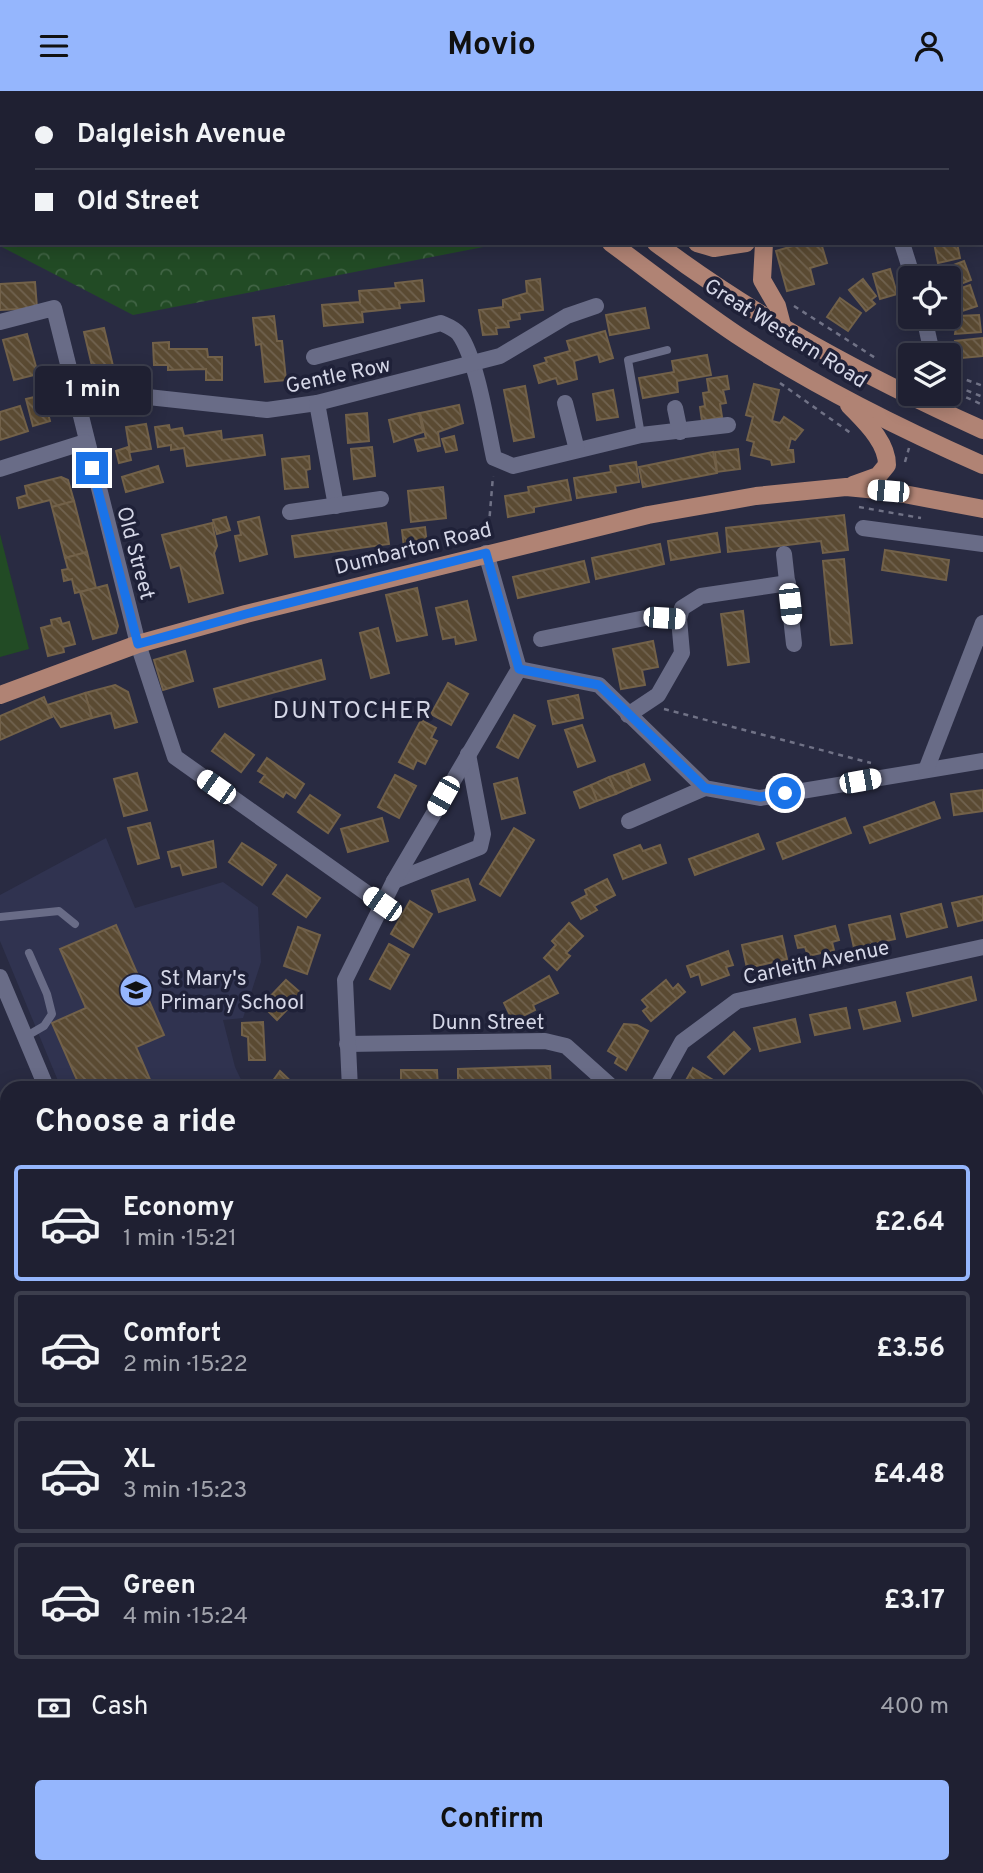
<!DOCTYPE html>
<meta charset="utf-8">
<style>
:root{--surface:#1f2032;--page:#2c2d3e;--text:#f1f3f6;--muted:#a1a3ac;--line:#3c3e4d;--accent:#95b6fd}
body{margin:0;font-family:Overpass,sans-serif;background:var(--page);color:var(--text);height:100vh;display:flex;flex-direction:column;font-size:26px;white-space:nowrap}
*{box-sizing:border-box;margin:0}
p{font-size:23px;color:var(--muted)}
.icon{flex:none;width:38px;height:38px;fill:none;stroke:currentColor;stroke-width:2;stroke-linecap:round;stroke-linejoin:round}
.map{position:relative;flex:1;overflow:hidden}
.side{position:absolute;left:0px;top:990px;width:984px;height:793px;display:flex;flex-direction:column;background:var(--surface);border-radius:21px 21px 0 0;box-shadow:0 4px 18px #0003,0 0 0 2px var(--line)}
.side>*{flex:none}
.top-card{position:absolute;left:0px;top:0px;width:984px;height:154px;box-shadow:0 4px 18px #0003,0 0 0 2px var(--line);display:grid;align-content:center;height:154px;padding:0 35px;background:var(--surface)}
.controls{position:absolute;left:898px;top:175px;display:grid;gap:14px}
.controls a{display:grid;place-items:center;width:63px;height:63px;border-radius:7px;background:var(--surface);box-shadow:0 4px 18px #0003,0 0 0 2px var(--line);font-size:35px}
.end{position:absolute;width:32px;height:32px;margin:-16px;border:9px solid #1a73e8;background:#fff;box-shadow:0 0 0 4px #fff}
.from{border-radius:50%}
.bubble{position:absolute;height:49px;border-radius:7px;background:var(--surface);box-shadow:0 4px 18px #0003,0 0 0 2px var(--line);font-size:23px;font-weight:700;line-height:49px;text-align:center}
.car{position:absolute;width:21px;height:42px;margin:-21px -10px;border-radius:9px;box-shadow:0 0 5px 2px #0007;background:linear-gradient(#fff 24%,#345 0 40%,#fff 0 76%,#345 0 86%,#fff 0)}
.top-card b{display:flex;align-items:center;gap:24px;height:66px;font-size:26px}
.top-card b+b{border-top:2px solid var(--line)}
.top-card i{width:18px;height:18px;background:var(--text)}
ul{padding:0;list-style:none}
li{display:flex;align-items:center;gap:21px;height:116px;margin:0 14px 10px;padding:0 21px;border:4px solid var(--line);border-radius:7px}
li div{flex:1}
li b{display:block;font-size:26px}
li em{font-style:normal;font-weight:700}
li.current{border-color:var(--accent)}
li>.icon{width:63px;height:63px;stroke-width:1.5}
h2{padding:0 35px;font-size:32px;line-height:84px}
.pay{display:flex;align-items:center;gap:18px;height:77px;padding:0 35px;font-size:26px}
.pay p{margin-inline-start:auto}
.cta{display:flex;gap:14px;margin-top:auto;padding:14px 35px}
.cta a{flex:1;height:80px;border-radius:7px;background:var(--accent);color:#111;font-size:28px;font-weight:700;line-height:80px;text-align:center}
header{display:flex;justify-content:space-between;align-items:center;height:91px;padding:0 35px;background:var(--accent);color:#111;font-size:32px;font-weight:700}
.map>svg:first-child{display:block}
.built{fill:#303350}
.forest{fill:url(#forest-crowns)}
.pitch{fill:#224b25}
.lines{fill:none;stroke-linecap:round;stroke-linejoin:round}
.stream{stroke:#518094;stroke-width:5}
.building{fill:url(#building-back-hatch);stroke:#726149;stroke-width:2}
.path{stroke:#707286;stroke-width:2.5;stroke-dasharray:5 5;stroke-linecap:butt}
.service{stroke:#696c87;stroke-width:8}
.minor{stroke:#696c87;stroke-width:16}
.primary{stroke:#b08374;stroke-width:18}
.route{stroke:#1a73e8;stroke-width:9}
.labels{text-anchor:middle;stroke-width:7;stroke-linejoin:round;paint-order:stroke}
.street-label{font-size:21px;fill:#d5d7e7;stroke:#1f2138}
.poi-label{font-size:21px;fill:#d5d7e7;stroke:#1f2138;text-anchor:start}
.quarter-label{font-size:24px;letter-spacing:2px;fill:#d5d7e7;stroke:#1f2138}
</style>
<header><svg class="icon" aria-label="menu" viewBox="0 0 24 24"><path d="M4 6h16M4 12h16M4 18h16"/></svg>Movio<svg class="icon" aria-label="person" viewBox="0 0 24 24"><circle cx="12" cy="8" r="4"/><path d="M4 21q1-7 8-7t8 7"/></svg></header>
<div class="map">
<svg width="983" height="1782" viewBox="0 0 983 1782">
<defs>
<pattern id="forest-crowns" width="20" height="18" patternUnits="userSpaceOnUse" patternTransform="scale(1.75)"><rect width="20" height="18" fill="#224b25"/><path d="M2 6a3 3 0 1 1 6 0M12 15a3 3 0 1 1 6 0" fill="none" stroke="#416445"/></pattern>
<pattern id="building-back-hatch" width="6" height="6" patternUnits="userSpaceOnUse" patternTransform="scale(1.75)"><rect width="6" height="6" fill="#5a4a32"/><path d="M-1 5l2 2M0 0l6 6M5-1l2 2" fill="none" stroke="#716350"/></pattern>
</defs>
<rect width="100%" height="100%" fill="#292b42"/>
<!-- built -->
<polygon class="built" points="106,747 135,817 223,791 258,816 261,871 243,927 223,929 235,976 245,997 61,997 0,850 0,804"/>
<!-- forest -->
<polygon class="forest" points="0,0 211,2 2,2 2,152 504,152 133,224 0,155"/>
<!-- pitch -->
<polygon class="pitch" points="0,443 29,558 0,566"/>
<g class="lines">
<!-- stream -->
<g class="stream">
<polyline points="536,2 536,0"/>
<polyline points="0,95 2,95"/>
</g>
</g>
<!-- building -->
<g class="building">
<polygon points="803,152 821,152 827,172 810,177 814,193 787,200 776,160"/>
<polygon points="934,152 957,152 960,167 938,172"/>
<polygon points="964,170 971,189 948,198 948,187 943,187 940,179"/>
<polygon points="890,178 897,203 880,208 873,183"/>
<polygon points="540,188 543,219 519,222 520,228 508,230 509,236 496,237 497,243 483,244 479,219 503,216 503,209 527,202 526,190"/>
<polygon points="863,188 876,205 871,209 875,213 866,220 849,199"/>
<polygon points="422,189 424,210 399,212 400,217 362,221 363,231 324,235 322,214 360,211 359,200 396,197 395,192"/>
<polygon points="35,191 37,217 0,219 0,193"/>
<polygon points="970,194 977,215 959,221 949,201"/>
<polygon points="840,207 861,222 848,240 827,226"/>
<polygon points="645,217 649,237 610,244 606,224"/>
<polygon points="979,224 981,241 955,243 958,225"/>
<polygon points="274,225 277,250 282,250 286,289 265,291 261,253 256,254 253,227"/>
<polygon points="104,237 113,275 93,279 84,241"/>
<polygon points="605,240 613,267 600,271 598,263 574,270 577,288 558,293 556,287 539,292 534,275 547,271 545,267 570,260 567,250"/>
<polygon points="27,243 38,283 14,289 3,249"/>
<polygon points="982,247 983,265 962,267 961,258 956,259 955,250"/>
<polygon points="169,251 169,258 207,258 208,266 222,266 222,289 206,289 206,278 168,279 168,274 154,274 153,252"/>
<polygon points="707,264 711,284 677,290 678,301 643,307 639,287 674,281 672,270"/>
<polygon points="727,285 729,298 723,299 726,312 720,313 722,326 702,330 700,316 705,315 703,302 709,301 707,288"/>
<polygon points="754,293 779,299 772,330 780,332 784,326 803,339 795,349 791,347 788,359 793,359 794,371 772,374 771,369 751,364 754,351 747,349 753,326 746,324"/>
<polygon points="525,295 534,346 514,350 504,299"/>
<polygon points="613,299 618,326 597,329 593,303"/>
<polygon points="43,304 50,330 33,335 26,308"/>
<polygon points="459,314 463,332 438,341 440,355 418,360 415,349 426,347 420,322"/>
<polygon points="20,315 28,340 0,349 0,321"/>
<polygon points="367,322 369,350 348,352 346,324"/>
<polygon points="419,322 423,341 394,351 389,329"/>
<polygon points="146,333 151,358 130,361 126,336"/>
<polygon points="169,334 170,339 182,337 184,345 221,340 222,349 262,344 265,364 187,375 184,357 171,359 171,354 158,356 155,336"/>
<polygon points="454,345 457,359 446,361 442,348"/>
<polygon points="128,356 131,369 119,372 116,360"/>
<polygon points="372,356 375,385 354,388 351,358"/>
<polygon points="738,358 740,378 717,381 715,361"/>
<polygon points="713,361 717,382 643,396 639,376"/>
<polygon points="309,365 310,378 306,379 308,396 285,398 282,368"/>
<polygon points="636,371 639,391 615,395 616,401 577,407 574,387 611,381 610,375"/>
<polygon points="158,375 163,391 126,401 122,386"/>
<polygon points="61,386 68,389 74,410 52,416 50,409 19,417 17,407 27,404 25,395"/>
<polygon points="567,389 571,409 534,416 534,421 508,426 505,405 529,401 528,396"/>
<polygon points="443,396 446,427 411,431 408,400"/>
<polygon points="74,410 87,461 65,467 52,416"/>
<polygon points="844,424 848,459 823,462 821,450 728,461 726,437"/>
<polygon points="226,426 230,439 217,443 213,429"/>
<polygon points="259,426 267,463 240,470 235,445 241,444 238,431"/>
<polygon points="212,432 217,455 214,462 223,502 189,511 180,474 171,477 162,444"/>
<polygon points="386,432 389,453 295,466 292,445"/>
<polygon points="425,436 427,454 404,457 402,439"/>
<polygon points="717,442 720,461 671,469 668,450"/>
<polygon points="660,453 664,473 596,488 592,467"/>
<polygon points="885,459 949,469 946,489 882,479"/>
<polygon points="87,461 96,497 75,502 72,488 64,490 62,479 68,478 65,467"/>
<polygon points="844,468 852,552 831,554 823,470"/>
<polygon points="584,470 589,491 518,507 513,486"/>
<polygon points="107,494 118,535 116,542 93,548 80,501"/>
<polygon points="417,497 427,544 397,550 386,504"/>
<polygon points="467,510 476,549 456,553 455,546 443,548 436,517"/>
<polygon points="743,520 749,571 728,574 721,523"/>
<polygon points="60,527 62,533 69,531 75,553 63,556 64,561 48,565 41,537 52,534 51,529"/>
<polygon points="378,537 389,582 371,587 360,542"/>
<polygon points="653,550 658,576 642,579 645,594 621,598 613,558"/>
<polygon points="185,560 193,590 163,599 154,569"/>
<polygon points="321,569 325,588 219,616 214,598"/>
<polygon points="448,592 468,603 451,634 431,623"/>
<polygon points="115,594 128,601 137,631 115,637 111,622 92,627 85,602"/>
<polygon points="85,602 92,627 61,636 47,614"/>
<polygon points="578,604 583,627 553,633 548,610"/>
<polygon points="44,606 52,626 0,649 0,625"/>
<polygon points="514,624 535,635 518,667 497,656"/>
<polygon points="421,629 436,637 431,647 437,650 425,673 417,669 413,678 399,671"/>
<polygon points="582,634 595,670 578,676 565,639"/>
<polygon points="225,643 254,664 241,681 212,660"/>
<polygon points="267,667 304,693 295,707 286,701 283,706 260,691 265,684 258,680"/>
<polygon points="644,673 650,689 632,696 626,680"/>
<polygon points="626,680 632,696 616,703 609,686"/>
<polygon points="137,682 147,719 124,725 114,688"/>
<polygon points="395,684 416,695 399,727 378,716"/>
<polygon points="609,686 616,703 597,710 591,694"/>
<polygon points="517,687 525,722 502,728 494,693"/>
<polygon points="591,694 597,710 580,717 574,701"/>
<polygon points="983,699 983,720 954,724 951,703"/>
<polygon points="310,704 340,724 328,742 298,721"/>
<polygon points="934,711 940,727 870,752 864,736"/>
<polygon points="382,727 388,750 348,761 341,738"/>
<polygon points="845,727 851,742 783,768 777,752"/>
<polygon points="150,732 159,767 138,773 128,737"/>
<polygon points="514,737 534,749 500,805 480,793"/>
<polygon points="758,743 764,758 695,784 689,768"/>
<polygon points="213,750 216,776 183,784 180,774 172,776 168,761"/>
<polygon points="242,752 276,774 262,794 229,771"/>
<polygon points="640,754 643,760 660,754 666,772 623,788 614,764"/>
<polygon points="287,784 320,807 306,826 273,803"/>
<polygon points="468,788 475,809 439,821 432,800"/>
<polygon points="607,788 615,804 594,815 597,819 581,828 572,812 587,804 585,799"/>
<polygon points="983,805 983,829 958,835 952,812"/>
<polygon points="410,810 432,823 413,856 391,843"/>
<polygon points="941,813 947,836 907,846 901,823"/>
<polygon points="890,825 895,848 854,857 849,834"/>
<polygon points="569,832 583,845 566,862 570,865 557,879 544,867 556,854 552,850"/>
<polygon points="116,834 164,944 136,956 154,998 81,998 52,932 86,917 60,858"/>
<polygon points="835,835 839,849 832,851 834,859 808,865 805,856 798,857 795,845"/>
<polygon points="298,836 320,844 307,883 284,875"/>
<polygon points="782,845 787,868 747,877 742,854"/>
<polygon points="389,853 409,864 390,898 370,888"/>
<polygon points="728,860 733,874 726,876 729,884 702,894 699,883 691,886 687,875"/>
<polygon points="549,885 558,902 533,914 535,919 513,930 504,912"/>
<polygon points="971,886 976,909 913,925 907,902"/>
<polygon points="286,889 302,903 277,929 262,914"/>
<polygon points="666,889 673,898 678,893 685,901 651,930 643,920 648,916 642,909"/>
<polygon points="895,911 900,930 864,938 859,919"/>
<polygon points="846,917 850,937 815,944 810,924"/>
<polygon points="795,928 800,951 760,960 754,937"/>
<polygon points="263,931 265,969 249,969 248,946 242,944 242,932"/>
<polygon points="624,933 637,934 648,940 626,979 615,972 618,966 608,960"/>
<polygon points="734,941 750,958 724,983 708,966"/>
<polygon points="550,975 551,998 458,998 458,978"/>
<polygon points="693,977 715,990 710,998 681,998"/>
<polygon points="401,979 437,979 438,998 401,998"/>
<polygon points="280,980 299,998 267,998"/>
<polygon points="976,1020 983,1020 983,1043 976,1044"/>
<polygon points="0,1134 7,1135 7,1160 0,1160"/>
<polygon points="0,1310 7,1310 7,1369 2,1370"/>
<polygon points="976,1319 983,1320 983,1344 976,1343"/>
<polygon points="7,1376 7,1439 5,1439 0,1377"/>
<polygon points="976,1409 983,1410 983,1432 976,1431"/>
<polygon points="7,1505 7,1562 3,1563 0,1506"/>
<rect x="195" y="1776" width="34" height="6"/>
<polygon points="235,1776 263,1776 264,1782 235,1782"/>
<polygon points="275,1776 304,1776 305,1781 276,1782"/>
<rect x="802" y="1776" width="22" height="6"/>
</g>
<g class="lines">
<!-- path -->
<g class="path">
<polyline points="353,0 358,2"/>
<polyline points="470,0 472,2"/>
<polyline points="794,215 877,268"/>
<polyline points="899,278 906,261 913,264"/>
<polyline points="948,282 983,295"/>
<polyline points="780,292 852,343"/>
<polyline points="948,292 983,306"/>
<polyline points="948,298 983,314"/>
<polyline points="905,371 909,357"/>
<polyline points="859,416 921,427"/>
<polyline points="488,445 493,385"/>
<polyline points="664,618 871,672"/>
<polyline points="976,1226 983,1226"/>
</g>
<!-- service -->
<g class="service">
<polyline points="641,344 628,269 667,259"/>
<polyline points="0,826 59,820 75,833"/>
<polyline points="25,946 44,935 52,923 47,903 29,862"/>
</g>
<!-- minor -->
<g class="minor">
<polyline points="693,0 693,2"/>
<polyline points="850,0 851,2"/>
<polyline points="902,152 913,187"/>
<polyline points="924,226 930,253"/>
<polyline points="0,231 54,217 138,553 175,666 382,813"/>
<path d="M314,266L441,232C448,235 454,237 459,243C477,268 487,335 494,367L513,375L641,344L728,334"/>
<polyline points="75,307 102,301 267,319 317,312 500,265 567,225 596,215"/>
<polyline points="317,312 336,415"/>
<polyline points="565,312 577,359"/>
<polyline points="675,317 680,341"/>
<polyline points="0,378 85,351"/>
<polyline points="290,421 381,408"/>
<polyline points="863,437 983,453"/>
<polyline points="784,463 794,553"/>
<polyline points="541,548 650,526 679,528"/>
<polyline points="519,578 599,594 705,697 760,707 983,670"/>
<polyline points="628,624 658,604 682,562 679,528 682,517 701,505 788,492"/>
<polyline points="926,679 983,532"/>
<polyline points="629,730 705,697"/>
<polyline points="394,790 480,756 483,743 468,663"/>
<polyline points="0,886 47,998"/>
<polyline points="347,953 545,950 566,955 614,998"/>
<polyline points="350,998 345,889 394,790 519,578 486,462"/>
<polyline points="656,998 682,951 737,910 983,856"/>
<polyline points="976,1076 983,1075"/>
<polyline points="0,1110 7,1111"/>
<polyline points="976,1127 983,1128"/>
<polyline points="976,1374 983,1374"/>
<polyline points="0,1481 7,1480"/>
<polyline points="0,1705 7,1703"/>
<polyline points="0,1727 7,1766"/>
<polyline points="758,1776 763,1782"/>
<polyline points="564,1782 591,1776"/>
</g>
<!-- primary -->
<g class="primary">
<polyline points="387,0 390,2"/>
<polyline points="439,0 442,2"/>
<path d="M611,152C653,183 694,215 737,244C814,295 899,337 983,374"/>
<path d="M656,152C757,228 868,287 983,339"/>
<polyline points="697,152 714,157 746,152"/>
<polyline points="764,152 762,189 777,215 783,238"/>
<path d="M849,314C864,330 887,350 887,374L878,385L853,394"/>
<polyline points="0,604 138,553 246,523 648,424 756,405 846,396 888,400 983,418"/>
</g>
</g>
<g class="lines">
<!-- route -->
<polyline class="route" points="92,377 138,553 246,523 486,462 519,578 599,594 705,697 760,706 785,702"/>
</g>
<!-- icons -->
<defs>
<symbol id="school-disc" viewBox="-11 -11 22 22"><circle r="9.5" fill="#95b6fd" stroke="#1f2138"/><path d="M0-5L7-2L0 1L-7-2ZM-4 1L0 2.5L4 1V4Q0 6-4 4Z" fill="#111"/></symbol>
</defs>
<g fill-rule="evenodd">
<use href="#school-disc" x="117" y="880" width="38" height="38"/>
</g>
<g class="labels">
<!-- street labels -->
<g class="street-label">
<text transform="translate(786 242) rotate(32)" y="7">Great Western Road</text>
<text transform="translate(338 284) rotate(-12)" y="7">Gentle Row</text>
<text transform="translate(413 457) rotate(-14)" y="7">Dumbarton Road</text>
<text transform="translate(136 462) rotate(75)" y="7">Old Street</text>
<text transform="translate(816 871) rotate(-12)" y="7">Carleith Avenue</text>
<text x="488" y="938">Dunn Street</text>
</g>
<!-- poi labels -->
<g class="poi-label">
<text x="160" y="894">St Mary's<tspan x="160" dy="24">Primary School</tspan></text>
</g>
<!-- quarter labels -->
<g class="quarter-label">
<text x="353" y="627">DUNTOCHER</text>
</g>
</g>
</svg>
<div class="controls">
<a><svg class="icon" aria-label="locate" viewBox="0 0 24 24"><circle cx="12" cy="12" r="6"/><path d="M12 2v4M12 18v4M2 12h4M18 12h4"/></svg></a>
<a><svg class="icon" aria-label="layers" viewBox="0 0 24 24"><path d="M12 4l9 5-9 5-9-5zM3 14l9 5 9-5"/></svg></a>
</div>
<i class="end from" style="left:785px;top:702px"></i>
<i class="end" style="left:92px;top:377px"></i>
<div class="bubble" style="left:35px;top:275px;width:116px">1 min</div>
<i class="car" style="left:888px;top:400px;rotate:275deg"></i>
<i class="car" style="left:790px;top:513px;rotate:174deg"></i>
<i class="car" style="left:664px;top:527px;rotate:94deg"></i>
<i class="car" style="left:860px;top:690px;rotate:80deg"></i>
<i class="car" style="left:216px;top:696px;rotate:305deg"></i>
<i class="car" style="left:443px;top:705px;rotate:210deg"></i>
<i class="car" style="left:382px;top:813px;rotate:305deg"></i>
<div class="top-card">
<b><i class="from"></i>Dalgleish Avenue</b>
<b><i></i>Old Street</b>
</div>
<section class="side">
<h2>Choose a ride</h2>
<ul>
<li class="current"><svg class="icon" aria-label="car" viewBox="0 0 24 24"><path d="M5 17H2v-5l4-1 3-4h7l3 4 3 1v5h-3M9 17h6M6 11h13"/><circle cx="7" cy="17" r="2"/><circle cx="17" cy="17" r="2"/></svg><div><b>Economy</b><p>1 min · 15:21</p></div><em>£2.64</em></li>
<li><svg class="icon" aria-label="car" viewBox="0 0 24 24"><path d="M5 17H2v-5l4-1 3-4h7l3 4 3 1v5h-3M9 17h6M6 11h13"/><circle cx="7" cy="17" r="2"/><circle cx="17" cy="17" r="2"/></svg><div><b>Comfort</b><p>2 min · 15:22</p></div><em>£3.56</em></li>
<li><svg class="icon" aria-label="car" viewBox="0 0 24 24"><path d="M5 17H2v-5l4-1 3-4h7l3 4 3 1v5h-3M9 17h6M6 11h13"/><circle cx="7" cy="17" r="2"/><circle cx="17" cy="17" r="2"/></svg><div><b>XL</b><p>3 min · 15:23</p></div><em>£4.48</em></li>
<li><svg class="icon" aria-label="car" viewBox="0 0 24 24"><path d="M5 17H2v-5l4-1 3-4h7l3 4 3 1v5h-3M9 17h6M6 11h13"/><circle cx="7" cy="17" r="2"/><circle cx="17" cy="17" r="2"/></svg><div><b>Green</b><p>4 min · 15:24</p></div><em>£3.17</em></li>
</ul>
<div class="pay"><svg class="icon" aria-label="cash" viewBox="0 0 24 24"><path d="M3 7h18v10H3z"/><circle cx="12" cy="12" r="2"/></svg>Cash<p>400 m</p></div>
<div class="cta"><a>Confirm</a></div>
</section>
</div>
